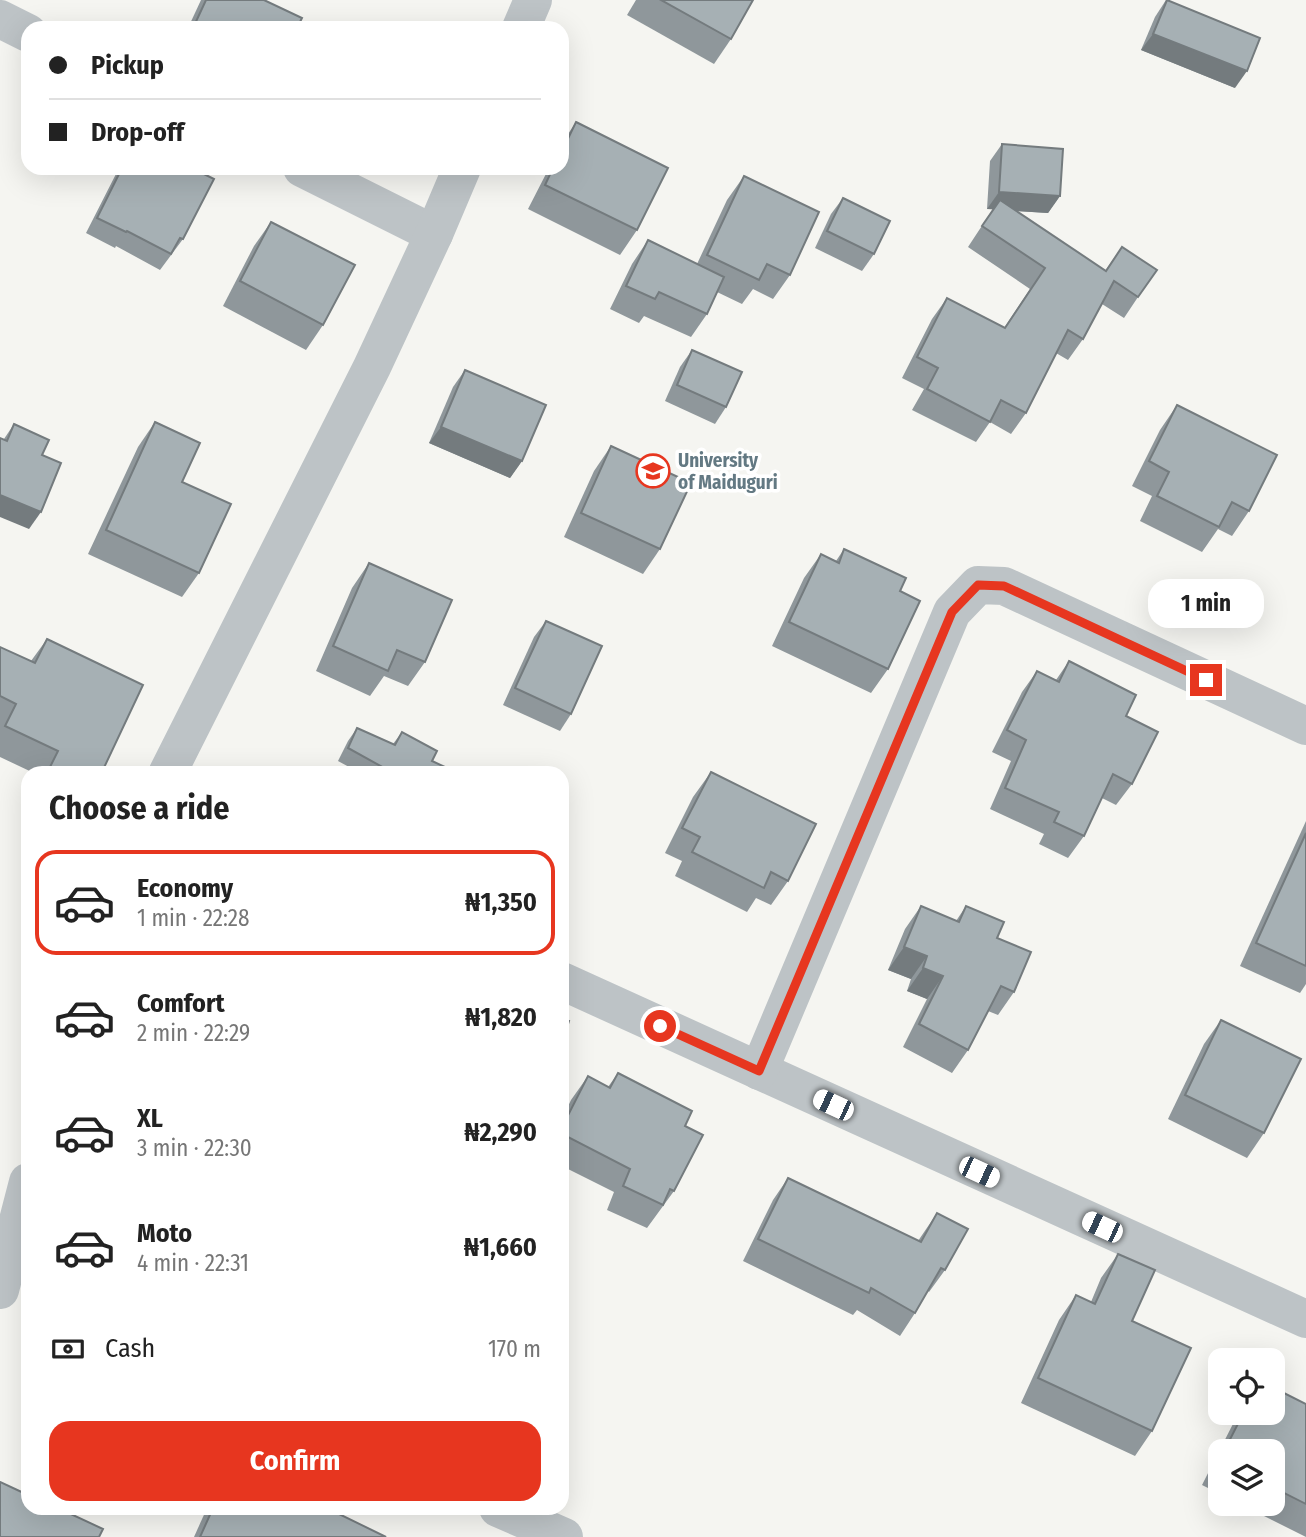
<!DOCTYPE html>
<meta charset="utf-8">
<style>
:root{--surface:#fff;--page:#f2f2f2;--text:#222;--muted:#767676;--line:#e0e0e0;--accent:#e7361f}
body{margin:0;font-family:"Fira Sans Condensed",sans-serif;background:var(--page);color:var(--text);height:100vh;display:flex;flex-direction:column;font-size:26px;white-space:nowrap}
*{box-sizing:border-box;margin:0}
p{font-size:23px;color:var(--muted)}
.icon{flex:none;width:38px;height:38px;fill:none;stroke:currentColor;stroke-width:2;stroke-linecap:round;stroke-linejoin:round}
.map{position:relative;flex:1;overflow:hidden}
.panel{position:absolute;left:21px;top:766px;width:548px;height:749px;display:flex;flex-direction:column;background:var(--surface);border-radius:21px;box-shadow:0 7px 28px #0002}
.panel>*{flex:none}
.top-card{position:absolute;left:21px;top:21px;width:548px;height:154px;border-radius:21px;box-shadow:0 7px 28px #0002;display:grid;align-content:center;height:154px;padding:0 28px;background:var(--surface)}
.tools{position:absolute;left:1208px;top:1348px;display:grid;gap:14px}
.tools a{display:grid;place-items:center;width:77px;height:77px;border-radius:14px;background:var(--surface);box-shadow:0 7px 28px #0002;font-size:35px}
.end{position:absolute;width:32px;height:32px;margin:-16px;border:9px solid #e7361f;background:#fff;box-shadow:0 0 0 4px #fff}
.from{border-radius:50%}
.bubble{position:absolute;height:49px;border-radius:21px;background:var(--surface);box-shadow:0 7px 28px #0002;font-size:23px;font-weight:700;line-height:49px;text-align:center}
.car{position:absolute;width:21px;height:42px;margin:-21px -10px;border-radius:9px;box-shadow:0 0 5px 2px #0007;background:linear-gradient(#fff 24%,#345 0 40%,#fff 0 76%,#345 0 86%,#fff 0)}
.top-card b{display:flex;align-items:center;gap:24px;height:66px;font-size:26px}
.top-card b+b{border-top:2px solid var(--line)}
.top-card i{width:18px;height:18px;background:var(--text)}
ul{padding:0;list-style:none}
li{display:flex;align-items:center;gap:21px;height:105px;margin:0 14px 10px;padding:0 14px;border:4px solid transparent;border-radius:21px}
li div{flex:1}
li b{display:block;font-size:26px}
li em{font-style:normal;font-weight:700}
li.active{border-color:var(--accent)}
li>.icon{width:63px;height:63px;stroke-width:1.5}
h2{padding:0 28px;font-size:32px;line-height:84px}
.pay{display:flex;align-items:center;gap:18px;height:77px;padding:0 28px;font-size:26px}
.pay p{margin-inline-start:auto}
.primary-button{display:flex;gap:14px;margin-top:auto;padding:14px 28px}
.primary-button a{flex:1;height:80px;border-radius:21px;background:var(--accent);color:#fff;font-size:28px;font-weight:700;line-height:80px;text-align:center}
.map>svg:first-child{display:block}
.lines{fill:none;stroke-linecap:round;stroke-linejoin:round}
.minor{stroke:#bdc3c6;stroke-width:38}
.wall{fill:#8f979b}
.shaded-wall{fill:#747b7e}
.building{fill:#a6b0b4;stroke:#747b7e;stroke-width:2}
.route{stroke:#e7361f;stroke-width:9}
.labels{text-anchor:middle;stroke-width:7;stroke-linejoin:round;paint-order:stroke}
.poi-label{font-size:19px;font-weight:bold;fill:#637983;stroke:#fff;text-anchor:start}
</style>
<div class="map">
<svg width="1306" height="1537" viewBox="0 0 1306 1537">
<rect width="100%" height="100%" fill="#f5f5f1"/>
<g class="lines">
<!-- minor -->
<g class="minor">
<polyline points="0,19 28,33"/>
<polyline points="521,28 533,0"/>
<polyline points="302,168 434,234"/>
<polyline points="167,774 372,367 434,234 462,168"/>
<polyline points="562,981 1306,1319"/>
<polyline points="759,1071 952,612 978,585 1004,586 1306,726"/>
<polyline points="0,1290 28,1182"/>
<polyline points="498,1508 564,1537"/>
</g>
</g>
<!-- wall -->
<g class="wall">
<polygon points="201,0 264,0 297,28 188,28"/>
<polygon points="636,0 753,0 731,39 714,64 627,15"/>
<polygon points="1166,0 1235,88 1141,50 1155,17"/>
<polygon points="576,122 637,230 620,255 528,209 549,168 562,168 562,143"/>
<polygon points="1002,144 1060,196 1048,213 1016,211 1105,271 1122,247 1138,297 1124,318 1102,304 1083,339 1068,360 1056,353 1026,413 1011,434 990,422 976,442 912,410 924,389 902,378 932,319 947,298 1004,328 1030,289 968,247 993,209 987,209 990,161"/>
<polygon points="119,168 192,168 183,239 160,270 116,246 115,248 86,233"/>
<polygon points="744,176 790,275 773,299 753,289 742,304 717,292 707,314 691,337 644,316 639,323 610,309 632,264 648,240 697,264 727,200"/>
<polygon points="843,198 874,254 862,271 815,248 831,214"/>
<polygon points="271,222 323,325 306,350 223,306 254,246"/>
<polygon points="692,350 726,407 715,424 665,401 680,367"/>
<polygon points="465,370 522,461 510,478 429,443 453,387"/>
<polygon points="1177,405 1249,511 1232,536 1218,529 1202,552 1140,521 1152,496 1132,486 1160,430"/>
<polygon points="155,422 199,573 182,597 88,554 138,447"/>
<polygon points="14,424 42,455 29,529 4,439"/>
<polygon points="611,446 660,549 643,574 564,537 594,471"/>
<polygon points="844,549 900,591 888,669 871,693 772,646 804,578 821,554 836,561"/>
<polygon points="369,563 425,662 408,686 384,676 370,696 316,671 352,588"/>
<polygon points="546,621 571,714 560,731 503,705 534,637"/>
<polygon points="47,639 101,774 36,774 0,757 0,647 31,661"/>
<polygon points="1069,661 1126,716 1132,784 1116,805 1102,798 1084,836 1068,858 1039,844 1044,834 990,809 1011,761 992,752 1022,692 1037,671 1056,680"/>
<polygon points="357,728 393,744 402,732 432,761 460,774 362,774 338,761 348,741"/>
<polygon points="711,772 788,881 771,905 756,898 747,912 675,876 682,861 665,853 693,797"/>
<polygon points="1306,821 1306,984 1300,993 1240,966"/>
<polygon points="921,906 956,921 966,906 997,938 1014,992 998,1015 988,1011 968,1050 952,1073 903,1047 927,999 907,991 911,979 888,970 905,929"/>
<polygon points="1221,1020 1264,1133 1247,1158 1168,1119 1204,1044"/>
<polygon points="618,1073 685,1126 674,1191 647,1228 607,1210 614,1192 562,1166 562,1119 571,1100 588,1076 608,1087"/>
<polygon points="788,1178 918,1241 937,1213 945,1270 929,1292 928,1291 915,1313 900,1336 857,1310 853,1315 743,1261 773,1200"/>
<polygon points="1118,1254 1152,1431 1135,1456 1021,1403 1059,1320 1076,1295 1091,1302 1101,1278"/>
<polygon points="1306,1404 1306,1537 1238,1503 1272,1503 1272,1451 1220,1451 1220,1494 1202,1485 1239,1412 1272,1412"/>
<polygon points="207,1508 318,1508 386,1537 194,1537"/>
</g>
<!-- shaded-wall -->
<g class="shaded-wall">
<polygon points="1153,34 1247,71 1235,88 1141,50"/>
<polygon points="999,192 1060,196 1048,213 987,209"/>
<polygon points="441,427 522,461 510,478 429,443"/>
<polygon points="0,495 41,512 29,529 0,517"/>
<polygon points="904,947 927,956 911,979 888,970"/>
<polygon points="923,968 943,976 927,999 907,991"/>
</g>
<!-- building -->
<g class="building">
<polygon points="206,0 264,0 302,18 297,28 193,28"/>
<polygon points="661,0 753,0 731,39"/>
<polygon points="1167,0 1260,38 1247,71 1153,34"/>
<polygon points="576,122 668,168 637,230 545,185 553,168 562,168 562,151"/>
<polygon points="1002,144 1063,149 1060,196 999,192"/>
<polygon points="122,168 192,168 214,179 183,239 180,238 171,254 127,231 126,232 97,218"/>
<polygon points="744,176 819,212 790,275 767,264 759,280 707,255"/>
<polygon points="843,198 890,221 874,254 827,231"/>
<polygon points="1000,200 1106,271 1122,247 1157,270 1138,297 1114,281 1083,339 1068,330 1026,413 1001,400 990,422 927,389 938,368 917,357 947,298 1005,328 1045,268 982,226"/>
<polygon points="271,222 355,265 323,325 240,281"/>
<polygon points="648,240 724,277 707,314 659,292 655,299 626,286"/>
<polygon points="692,350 742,372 726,407 677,385"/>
<polygon points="465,370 546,405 522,461 441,427"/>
<polygon points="1177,405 1277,455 1249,511 1232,502 1219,527 1157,496 1169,472 1149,461"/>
<polygon points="155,422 200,443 182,482 231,504 199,573 106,530"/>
<polygon points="14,424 49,440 42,455 61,463 41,512 0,495 0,438 7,441"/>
<polygon points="611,446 691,483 660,549 581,513"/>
<polygon points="844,549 906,578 900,591 920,601 888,669 789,622 821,554 839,563"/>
<polygon points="369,563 452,600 425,662 397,650 388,671 333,646"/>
<polygon points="546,621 602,646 571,714 515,688"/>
<polygon points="47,639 143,685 101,774 64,774 50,767 58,751 5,726 16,704 0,696 0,647 35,663"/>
<polygon points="1069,661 1136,695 1126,716 1158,732 1132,784 1113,774 1084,836 1054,822 1059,812 1005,788 1026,740 1007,730 1037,671 1059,682"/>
<polygon points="357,728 395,745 402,732 437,751 432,761 460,774 395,774 348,748"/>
<polygon points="711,772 816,824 788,881 771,872 764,888 692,852 700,837 682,828"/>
<polygon points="1306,833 1306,966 1256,943"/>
<polygon points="921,906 959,922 966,906 1004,922 997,938 1031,952 1014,992 1001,986 968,1050 919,1024 943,976 923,968 927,956 904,947"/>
<polygon points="562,1019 569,1021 562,1043"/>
<polygon points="1221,1020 1301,1059 1264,1133 1185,1095"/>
<polygon points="618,1073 692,1111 685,1126 703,1135 674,1191 670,1189 663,1205 623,1186 630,1169 562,1134 562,1127 588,1076 610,1088"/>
<polygon points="788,1178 921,1242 937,1213 968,1229 945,1270 941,1268 915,1313 871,1288 869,1293 758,1239"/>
<polygon points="1118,1254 1155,1270 1132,1321 1191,1348 1152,1431 1038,1378 1076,1295 1095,1304"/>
<polygon points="1272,1387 1306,1404 1306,1504 1272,1487 1272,1451 1224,1451 1244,1412 1272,1412"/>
<polygon points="0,1482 28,1495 28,1508 58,1508 103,1529 99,1537 0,1537"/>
<polygon points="213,1508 318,1508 329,1513 331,1510 386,1537 200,1537"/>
</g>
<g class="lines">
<!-- route -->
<polyline class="route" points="660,1026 759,1071 952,612 978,585 1004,586 1206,680"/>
</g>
<!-- icons -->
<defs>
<symbol id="university-ring" viewBox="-11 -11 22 22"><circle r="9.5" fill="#fff" stroke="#e7361f" stroke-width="1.5"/><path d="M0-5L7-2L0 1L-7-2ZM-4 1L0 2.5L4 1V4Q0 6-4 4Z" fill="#e7361f"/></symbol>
</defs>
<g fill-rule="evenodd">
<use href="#university-ring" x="634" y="452" width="38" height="38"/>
</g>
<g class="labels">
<!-- poi labels -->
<g class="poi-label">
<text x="678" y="467">University<tspan x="678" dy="22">of Maiduguri</tspan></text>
</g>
</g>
</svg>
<div class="tools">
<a><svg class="icon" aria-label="locate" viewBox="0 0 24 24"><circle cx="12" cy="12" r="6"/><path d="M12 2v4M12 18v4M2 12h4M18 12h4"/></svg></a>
<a><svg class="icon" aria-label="layers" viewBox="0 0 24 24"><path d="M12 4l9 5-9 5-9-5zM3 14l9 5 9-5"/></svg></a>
</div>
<i class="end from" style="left:660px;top:1026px"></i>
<i class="end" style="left:1206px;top:680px"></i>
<div class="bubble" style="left:1148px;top:579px;width:116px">1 min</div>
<i class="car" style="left:833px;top:1105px;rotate:295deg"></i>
<i class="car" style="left:979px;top:1172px;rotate:115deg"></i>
<i class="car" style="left:1102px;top:1227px;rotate:295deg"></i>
<div class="top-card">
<b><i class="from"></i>Pickup</b>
<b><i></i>Drop-off</b>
</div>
<section class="panel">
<h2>Choose a ride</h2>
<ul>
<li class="active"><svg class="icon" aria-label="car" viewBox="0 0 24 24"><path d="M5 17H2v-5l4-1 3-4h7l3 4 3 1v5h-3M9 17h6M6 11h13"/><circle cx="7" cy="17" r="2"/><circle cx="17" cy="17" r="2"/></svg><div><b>Economy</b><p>1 min · 22:28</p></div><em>₦1,350</em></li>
<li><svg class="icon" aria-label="car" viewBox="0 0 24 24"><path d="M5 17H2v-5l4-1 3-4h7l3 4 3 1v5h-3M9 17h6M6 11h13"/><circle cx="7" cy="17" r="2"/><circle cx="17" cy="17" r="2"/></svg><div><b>Comfort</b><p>2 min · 22:29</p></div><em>₦1,820</em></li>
<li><svg class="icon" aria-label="car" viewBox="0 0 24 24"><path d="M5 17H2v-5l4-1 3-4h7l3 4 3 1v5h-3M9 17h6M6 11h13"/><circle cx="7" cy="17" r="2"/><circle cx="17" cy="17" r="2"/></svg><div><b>XL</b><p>3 min · 22:30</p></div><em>₦2,290</em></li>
<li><svg class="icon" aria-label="car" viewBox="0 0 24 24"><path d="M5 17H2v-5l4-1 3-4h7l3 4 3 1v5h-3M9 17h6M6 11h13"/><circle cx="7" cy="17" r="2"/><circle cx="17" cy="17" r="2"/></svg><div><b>Moto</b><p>4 min · 22:31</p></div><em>₦1,660</em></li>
</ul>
<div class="pay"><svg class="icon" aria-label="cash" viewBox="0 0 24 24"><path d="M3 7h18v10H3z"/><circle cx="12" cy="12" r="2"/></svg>Cash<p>170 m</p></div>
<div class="primary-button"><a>Confirm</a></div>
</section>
</div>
